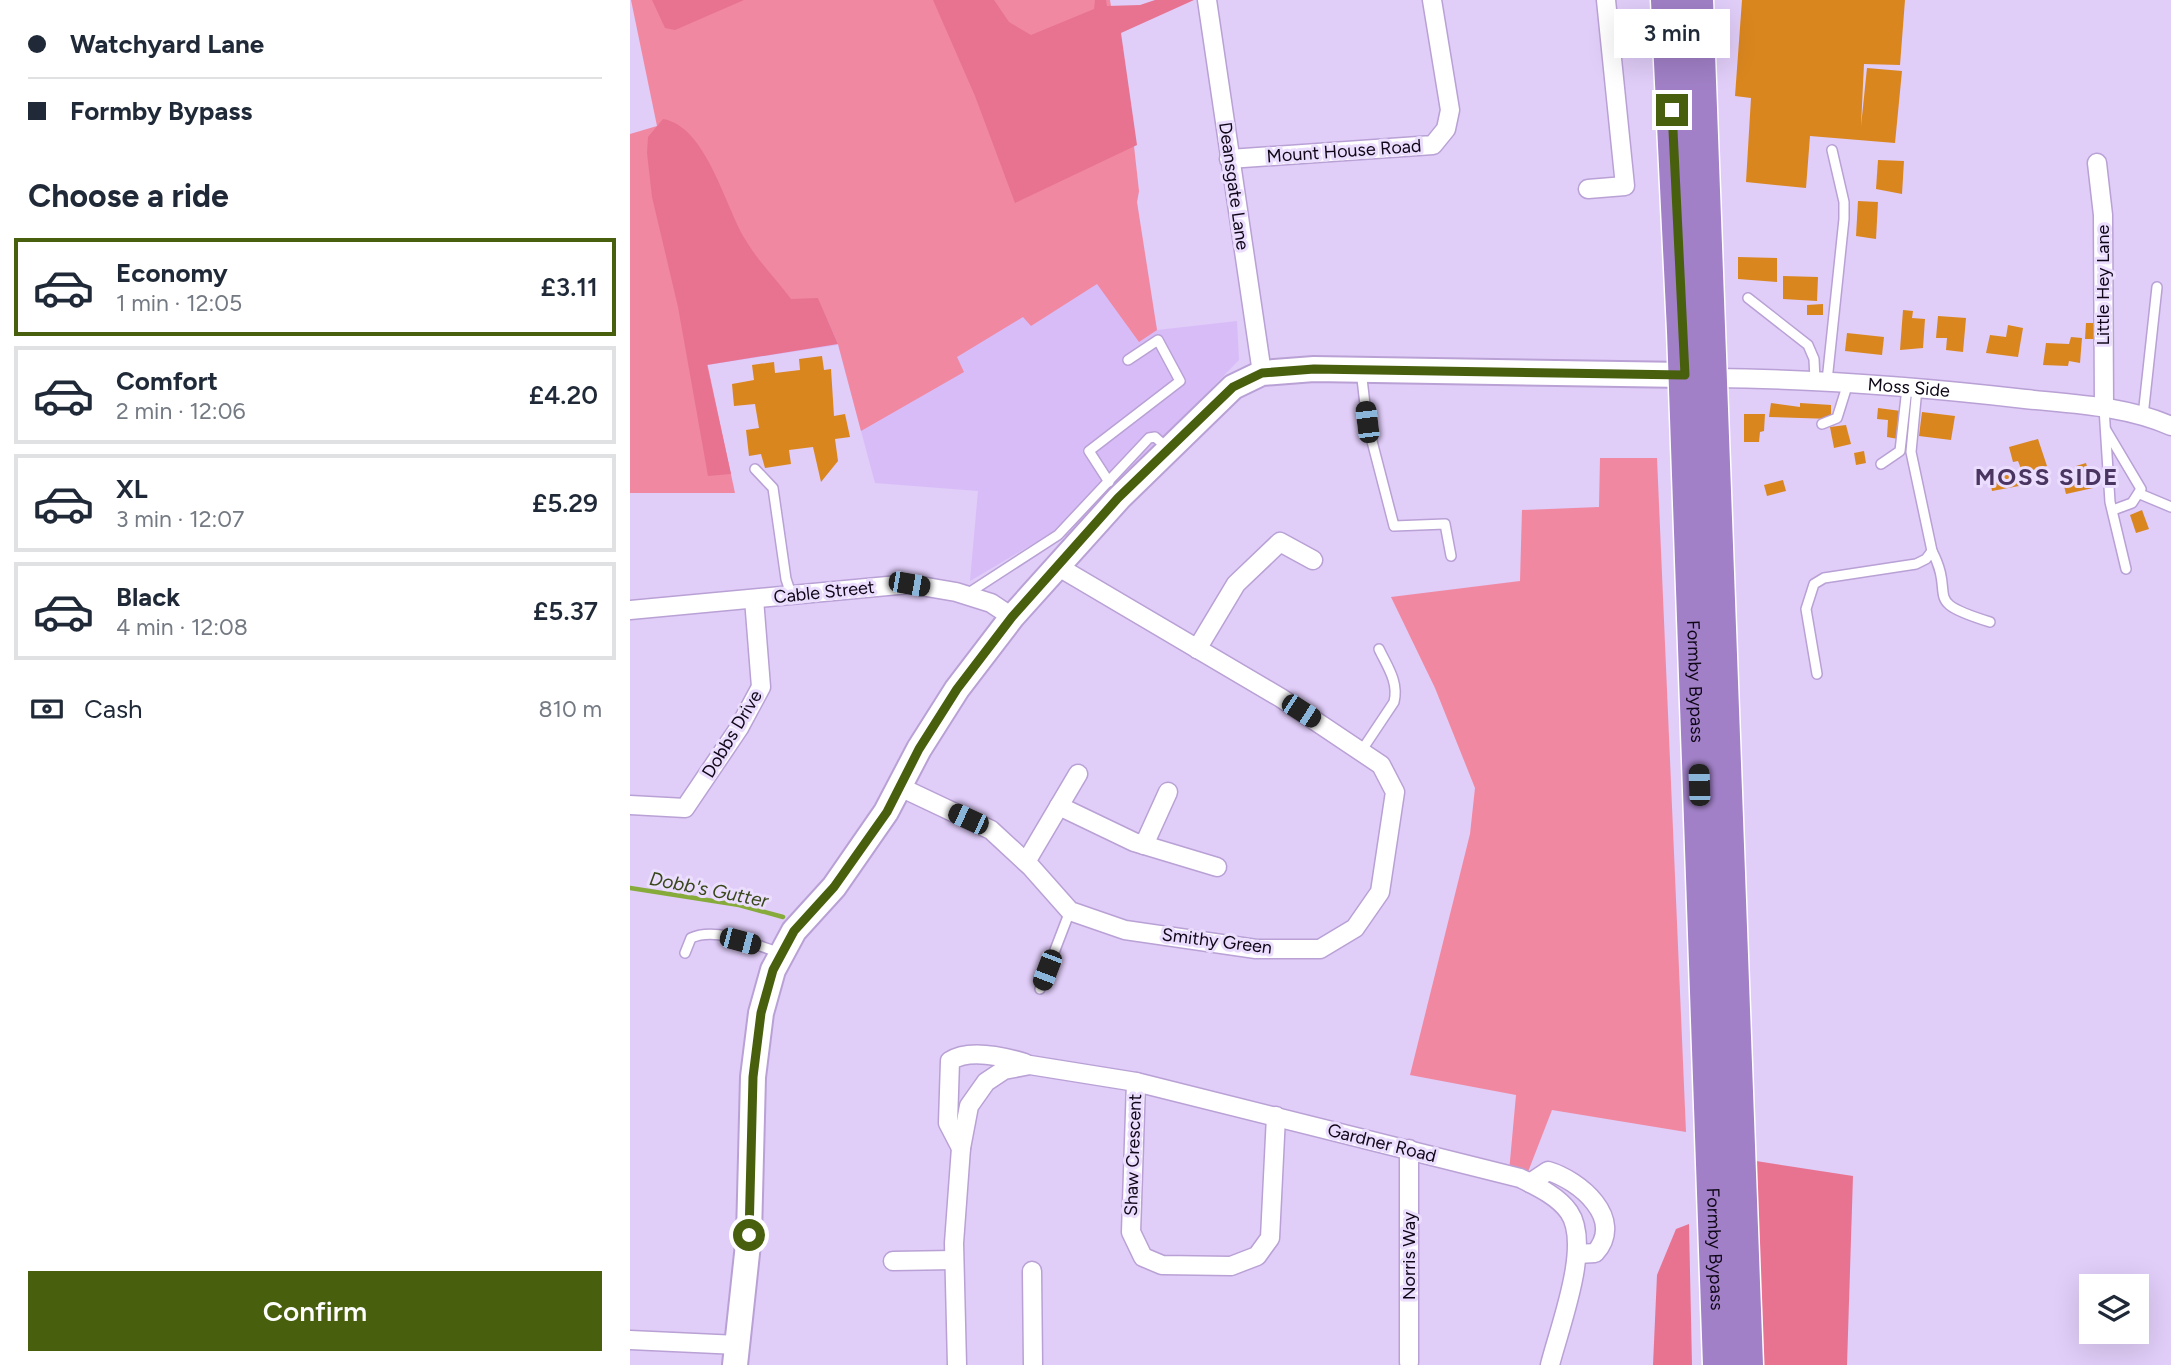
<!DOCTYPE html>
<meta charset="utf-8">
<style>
:root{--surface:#fff;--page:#f6f6f7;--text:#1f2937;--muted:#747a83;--line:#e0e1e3;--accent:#48600d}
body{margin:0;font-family:Figtree,sans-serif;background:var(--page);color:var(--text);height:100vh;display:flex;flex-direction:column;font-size:26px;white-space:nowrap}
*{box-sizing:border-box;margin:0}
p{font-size:23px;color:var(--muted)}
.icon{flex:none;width:38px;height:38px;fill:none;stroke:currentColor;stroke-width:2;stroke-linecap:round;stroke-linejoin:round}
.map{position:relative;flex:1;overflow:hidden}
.panel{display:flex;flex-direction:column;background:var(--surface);width:630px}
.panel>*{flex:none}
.hud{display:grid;align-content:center;height:154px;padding:0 28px;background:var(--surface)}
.fabs{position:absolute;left:1449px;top:1274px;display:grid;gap:14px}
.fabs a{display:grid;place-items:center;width:70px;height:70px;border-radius:0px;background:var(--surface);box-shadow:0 7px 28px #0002;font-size:35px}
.end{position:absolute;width:32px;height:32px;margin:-16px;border:9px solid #48600d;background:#fff;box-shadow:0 0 0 4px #fff}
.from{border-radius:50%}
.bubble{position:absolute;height:49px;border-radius:0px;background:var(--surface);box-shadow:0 7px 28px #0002;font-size:23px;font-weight:600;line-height:49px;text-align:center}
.car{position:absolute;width:21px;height:42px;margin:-21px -10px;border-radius:9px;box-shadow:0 0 5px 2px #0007;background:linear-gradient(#222 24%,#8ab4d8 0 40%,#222 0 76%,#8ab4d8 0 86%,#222 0)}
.hud b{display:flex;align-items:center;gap:24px;height:66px;font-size:26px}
.hud b+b{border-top:2px solid var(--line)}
.hud i{width:18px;height:18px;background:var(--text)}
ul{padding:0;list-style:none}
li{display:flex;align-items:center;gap:21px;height:98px;margin:0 14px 10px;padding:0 14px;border:4px solid var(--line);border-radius:0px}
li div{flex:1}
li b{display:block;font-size:26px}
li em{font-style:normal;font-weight:600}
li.current{border-color:var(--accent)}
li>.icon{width:63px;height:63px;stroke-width:1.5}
h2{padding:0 28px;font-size:32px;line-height:84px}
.pay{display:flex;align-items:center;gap:18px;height:77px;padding:0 28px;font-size:26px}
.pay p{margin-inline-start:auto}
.button{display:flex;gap:14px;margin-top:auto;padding:14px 28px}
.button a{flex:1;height:80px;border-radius:0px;background:var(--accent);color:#fff;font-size:28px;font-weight:600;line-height:80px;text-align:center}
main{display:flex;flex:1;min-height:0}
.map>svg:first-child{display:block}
.built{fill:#d8bcf8}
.green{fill:#f088a1}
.forest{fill:#e77391}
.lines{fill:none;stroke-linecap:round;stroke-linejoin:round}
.stream{stroke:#87ab3a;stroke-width:4.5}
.building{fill:#d9861f}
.lane-casing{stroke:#b9a1d5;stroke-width:12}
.street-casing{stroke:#b9a1d5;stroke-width:21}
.secondary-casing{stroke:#b9a1d5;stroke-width:28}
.highway-casing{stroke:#fff;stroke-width:35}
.lane{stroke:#fff;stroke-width:9}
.street{stroke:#fff;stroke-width:18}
.secondary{stroke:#fff;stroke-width:24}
.highway{stroke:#a180c7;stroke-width:32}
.route{stroke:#48600d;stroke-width:9}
.labels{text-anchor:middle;stroke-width:6;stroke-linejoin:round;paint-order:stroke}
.street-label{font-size:18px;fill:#0f0718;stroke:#ebddfd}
.water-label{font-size:19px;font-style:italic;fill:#38471a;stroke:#ebddfd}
.district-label{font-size:24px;font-weight:bold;letter-spacing:2px;fill:#4a3561;stroke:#ebddfd}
</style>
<main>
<section class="panel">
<div class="hud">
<b><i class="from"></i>Watchyard Lane</b>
<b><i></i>Formby Bypass</b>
</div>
<h2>Choose a ride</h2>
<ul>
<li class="current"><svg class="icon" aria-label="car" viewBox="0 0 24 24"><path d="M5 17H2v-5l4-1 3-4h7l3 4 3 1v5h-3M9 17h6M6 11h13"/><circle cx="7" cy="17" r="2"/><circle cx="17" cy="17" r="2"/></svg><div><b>Economy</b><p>1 min · 12:05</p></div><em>£3.11</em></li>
<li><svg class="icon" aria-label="car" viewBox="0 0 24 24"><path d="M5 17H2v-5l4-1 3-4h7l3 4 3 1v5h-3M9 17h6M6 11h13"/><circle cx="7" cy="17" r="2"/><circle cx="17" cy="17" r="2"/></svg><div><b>Comfort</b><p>2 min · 12:06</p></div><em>£4.20</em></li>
<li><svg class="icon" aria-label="car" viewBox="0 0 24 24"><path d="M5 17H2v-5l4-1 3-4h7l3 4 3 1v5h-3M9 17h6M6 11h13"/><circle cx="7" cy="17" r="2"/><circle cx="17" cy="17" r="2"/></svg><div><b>XL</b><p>3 min · 12:07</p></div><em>£5.29</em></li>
<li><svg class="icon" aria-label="car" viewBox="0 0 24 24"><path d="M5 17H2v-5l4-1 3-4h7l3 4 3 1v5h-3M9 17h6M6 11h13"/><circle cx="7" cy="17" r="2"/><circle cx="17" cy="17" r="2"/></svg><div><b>Black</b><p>4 min · 12:08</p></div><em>£5.37</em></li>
</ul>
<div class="pay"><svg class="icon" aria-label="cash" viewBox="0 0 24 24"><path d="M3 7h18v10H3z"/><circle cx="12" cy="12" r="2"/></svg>Cash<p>810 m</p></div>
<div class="button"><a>Confirm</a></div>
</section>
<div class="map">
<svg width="1541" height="1365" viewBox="0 0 1541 1365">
<rect width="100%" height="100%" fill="#e0cdf8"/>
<!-- built -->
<polygon class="built" points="509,191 507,202 515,269 527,330 607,321 609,360 436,537 430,528 340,581 348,491 245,483 208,345 77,365"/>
<!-- green -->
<g class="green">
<polygon points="1,0 480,0 504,146 509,191 507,202 527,330 509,342 467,284 401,326 393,317 327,357 334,372 231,431 208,344 188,299 75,353 105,493 0,493 0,134 27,126"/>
<polygon points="970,458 1027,458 1056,1132 922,1110 896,1177 879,1172 886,1095 780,1075 840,834 845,788 805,688 761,597 890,581 892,510 969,507"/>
</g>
<!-- forest -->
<g class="forest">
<polygon points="22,0 114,0 45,30 35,28"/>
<polygon points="303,0 364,0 379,22 401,35 464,9 465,0 476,0 477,6 510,5 525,0 564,0 491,33 507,145 385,203 345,96"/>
<path d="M33,119C76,126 95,206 115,239C127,260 146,279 161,299L188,298L208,344L77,365L101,474L78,476L48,307L22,197L17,153L18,137Z"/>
<polygon points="1126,1161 1223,1176 1217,1365 1133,1365"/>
<polygon points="1059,1224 1062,1365 1023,1365 1027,1275 1046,1229"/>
</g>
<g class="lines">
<!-- stream -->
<polyline class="stream" points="0,888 109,905 153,917"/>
</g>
<!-- building -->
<g class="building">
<polygon points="1112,0 1275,0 1270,65 1234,64 1231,126 1237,68 1272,71 1265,143 1180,136 1176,188 1116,182 1121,98 1105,96"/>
<polygon points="1248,160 1274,161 1272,194 1246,189"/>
<polygon points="1228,201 1248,202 1246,239 1226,236"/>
<polygon points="1108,257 1147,258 1147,282 1108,279"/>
<polygon points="1153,276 1188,277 1187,301 1153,299"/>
<polygon points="1193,304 1193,315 1177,315 1177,305"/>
<polygon points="1273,310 1283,311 1282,318 1295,319 1293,348 1270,350"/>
<polygon points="1308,316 1336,318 1333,352 1316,350 1317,338 1306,338"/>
<polygon points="1456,323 1467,323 1465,339 1455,339"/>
<polygon points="1378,325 1393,328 1388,357 1356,353 1360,335 1376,337"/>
<polygon points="1217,333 1254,337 1252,355 1215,351"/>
<polygon points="1441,337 1452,338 1450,363 1439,361 1438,366 1413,365 1416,343 1439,344"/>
<polygon points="192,356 194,370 201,369 204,416 215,414 220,437 205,439 208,461 191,482 183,447 159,450 161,464 135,468 131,454 119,456 116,430 129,428 125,404 104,406 102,384 124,380 122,365 144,362 145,373 170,370 169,359"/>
<polygon points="1141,403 1170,407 1170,403 1201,405 1201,419 1139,417"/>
<polygon points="1248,408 1271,411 1268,439 1257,437 1258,420 1247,419"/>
<polygon points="1292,412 1325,416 1321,440 1289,436"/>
<polygon points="1114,414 1135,414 1134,431 1130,432 1129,442 1114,442"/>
<polygon points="1216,425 1221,444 1204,448 1200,427"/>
<polygon points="1408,439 1417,466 1393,474 1388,461 1383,462 1379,447"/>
<polygon points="1234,451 1236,463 1226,465 1224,453"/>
<polygon points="1456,463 1463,488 1436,494 1434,486 1450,482 1446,466"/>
<polygon points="1380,471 1382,478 1387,477 1389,486 1362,491 1359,474"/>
<polygon points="1153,480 1156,491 1137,496 1134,485"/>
<polygon points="1512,510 1519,529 1506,533 1500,515"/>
</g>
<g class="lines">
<defs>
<g id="lane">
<polyline points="1118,298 1178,345 1184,359 1185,380"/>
<polyline points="731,370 737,422 764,526 815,524 821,556"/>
<polyline points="1197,381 1214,219 1214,202 1202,150"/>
<polyline points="1474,408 1480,502 1496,569"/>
<polyline points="1513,416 1527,287"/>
<polyline points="1192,424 1207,418 1218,383"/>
<polyline points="1476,430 1511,489 1502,503 1483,510"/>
<polyline points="1251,464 1270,451 1277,388"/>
<polyline points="125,469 143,488 156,579 161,594"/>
<polyline points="479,482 459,451 550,381 528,340 498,360"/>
<polyline points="1510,494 1541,507"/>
<path d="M1302,551C1327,599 1289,600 1360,622"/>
<polyline points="337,594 428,535 519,438 525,437 536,447"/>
<polyline points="1187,674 1176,609 1184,584 1194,578 1286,564 1296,559 1302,551 1281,452 1287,388"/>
<path d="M732,750L764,702C769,682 757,666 749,649"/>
<path d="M55,953L61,938C86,926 126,945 150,953"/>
<polyline points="410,989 440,911"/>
</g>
<g id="street">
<polyline points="577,0 632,373"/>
<polyline points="599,159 803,145 816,129 820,110 802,0"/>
<polyline points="1467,163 1473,215 1474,408"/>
<polyline points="958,189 995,186 976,0"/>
<path id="s1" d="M1083,378C1187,379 1291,387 1395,399C1444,404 1496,406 1541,426"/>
<polyline points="0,610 279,584 326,592 361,603 382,617"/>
<polyline points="567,649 606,584 650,542 683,560"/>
<polyline points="270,787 361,830 401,867 440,911 495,930 626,949 690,949 725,928 750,892 765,792 751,765 651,698 427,566"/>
<polyline points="0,805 55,808 109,728 131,687 124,599"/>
<polyline points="429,806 504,842 587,867"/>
<polyline points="514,845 538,792"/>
<polyline points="396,862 448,774"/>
<polyline points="506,1082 501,1232 513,1257 532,1265 601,1266 627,1256 640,1238 646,1116"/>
<path d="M331,1148L318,1123L320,1061C339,1048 375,1057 395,1063"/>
<polyline points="779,1149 779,1362"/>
<path d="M900,1183L918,1171C949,1180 996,1219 965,1253L947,1254"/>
<polyline points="263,1261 324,1260"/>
<polyline points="402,1271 403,1365"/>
<polyline points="0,1340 108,1345"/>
<path d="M327,1365L324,1243L331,1148L339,1106L356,1082L374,1070L400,1065L506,1082L890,1178C906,1186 928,1196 939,1212C962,1245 929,1328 920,1365"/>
</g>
<polyline id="secondary" points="105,1365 119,1235 123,1077 131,1013 143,970 164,931 204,887 256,812 289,749 327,689 382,617 489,498 603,387 632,373 684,369 1055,375"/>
<g id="highway">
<path id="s2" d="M1037,0L1053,331L1089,1365"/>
<polyline points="1067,0 1117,1365"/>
</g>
</defs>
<!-- lane casing -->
<use href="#lane" class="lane-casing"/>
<!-- street casing -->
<use href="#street" class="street-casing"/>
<!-- secondary casing -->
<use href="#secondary" class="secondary-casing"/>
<!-- highway casing -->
<use href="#highway" class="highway-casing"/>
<!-- lane -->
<use href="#lane" class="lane"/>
<!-- street -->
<use href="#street" class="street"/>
<!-- secondary -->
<use href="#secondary" class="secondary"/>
<!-- highway -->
<use href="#highway" class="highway"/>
</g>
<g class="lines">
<!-- route -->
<polyline class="route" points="119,1235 123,1077 131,1013 143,970 164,931 204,887 257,812 289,749 327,689 382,617 488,498 603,387 632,373 684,369 1055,375 1042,110"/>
</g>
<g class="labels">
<!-- street labels -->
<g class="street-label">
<text transform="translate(714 151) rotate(-4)" y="6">Mount House Road</text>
<text transform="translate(604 186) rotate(82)" y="6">Deansgate Lane</text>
<text transform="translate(1473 285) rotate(-90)" y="6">Little Hey Lane</text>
<text dy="6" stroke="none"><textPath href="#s1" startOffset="196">Moss Side</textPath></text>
<text transform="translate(194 592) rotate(-6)" y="6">Cable Street</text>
<text dy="6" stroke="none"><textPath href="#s2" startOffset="682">Formby Bypass</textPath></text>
<text transform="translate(102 734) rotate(-59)" y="6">Dobbs Drive</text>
<text transform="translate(587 941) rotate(7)" y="6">Smithy Green</text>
<text transform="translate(752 1143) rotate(14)" y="6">Gardner Road</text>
<text transform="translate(503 1155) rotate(-88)" y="6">Shaw Crescent</text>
<text dy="6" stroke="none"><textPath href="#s2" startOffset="1250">Formby Bypass</textPath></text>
<text transform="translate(779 1256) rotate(-90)" y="6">Norris Way</text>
</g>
<!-- water labels -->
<g class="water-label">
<text transform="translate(79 889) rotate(11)" y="7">Dobb's Gutter</text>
</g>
<!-- district labels -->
<g class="district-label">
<text x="1417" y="485">MOSS SIDE</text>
</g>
</g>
</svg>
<div class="fabs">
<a><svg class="icon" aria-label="layers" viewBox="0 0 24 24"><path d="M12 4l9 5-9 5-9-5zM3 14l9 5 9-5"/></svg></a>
</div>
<i class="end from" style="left:119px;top:1235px"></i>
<i class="end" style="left:1042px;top:110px"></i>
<div class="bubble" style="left:984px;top:9px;width:116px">3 min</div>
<i class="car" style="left:737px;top:422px;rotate:353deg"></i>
<i class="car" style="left:279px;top:584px;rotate:100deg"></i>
<i class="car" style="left:671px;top:711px;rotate:123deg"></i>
<i class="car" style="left:1069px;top:785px;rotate:358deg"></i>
<i class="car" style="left:338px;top:819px;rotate:295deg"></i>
<i class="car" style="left:110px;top:941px;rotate:105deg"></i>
<i class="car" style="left:417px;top:970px;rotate:201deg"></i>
</div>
</main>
